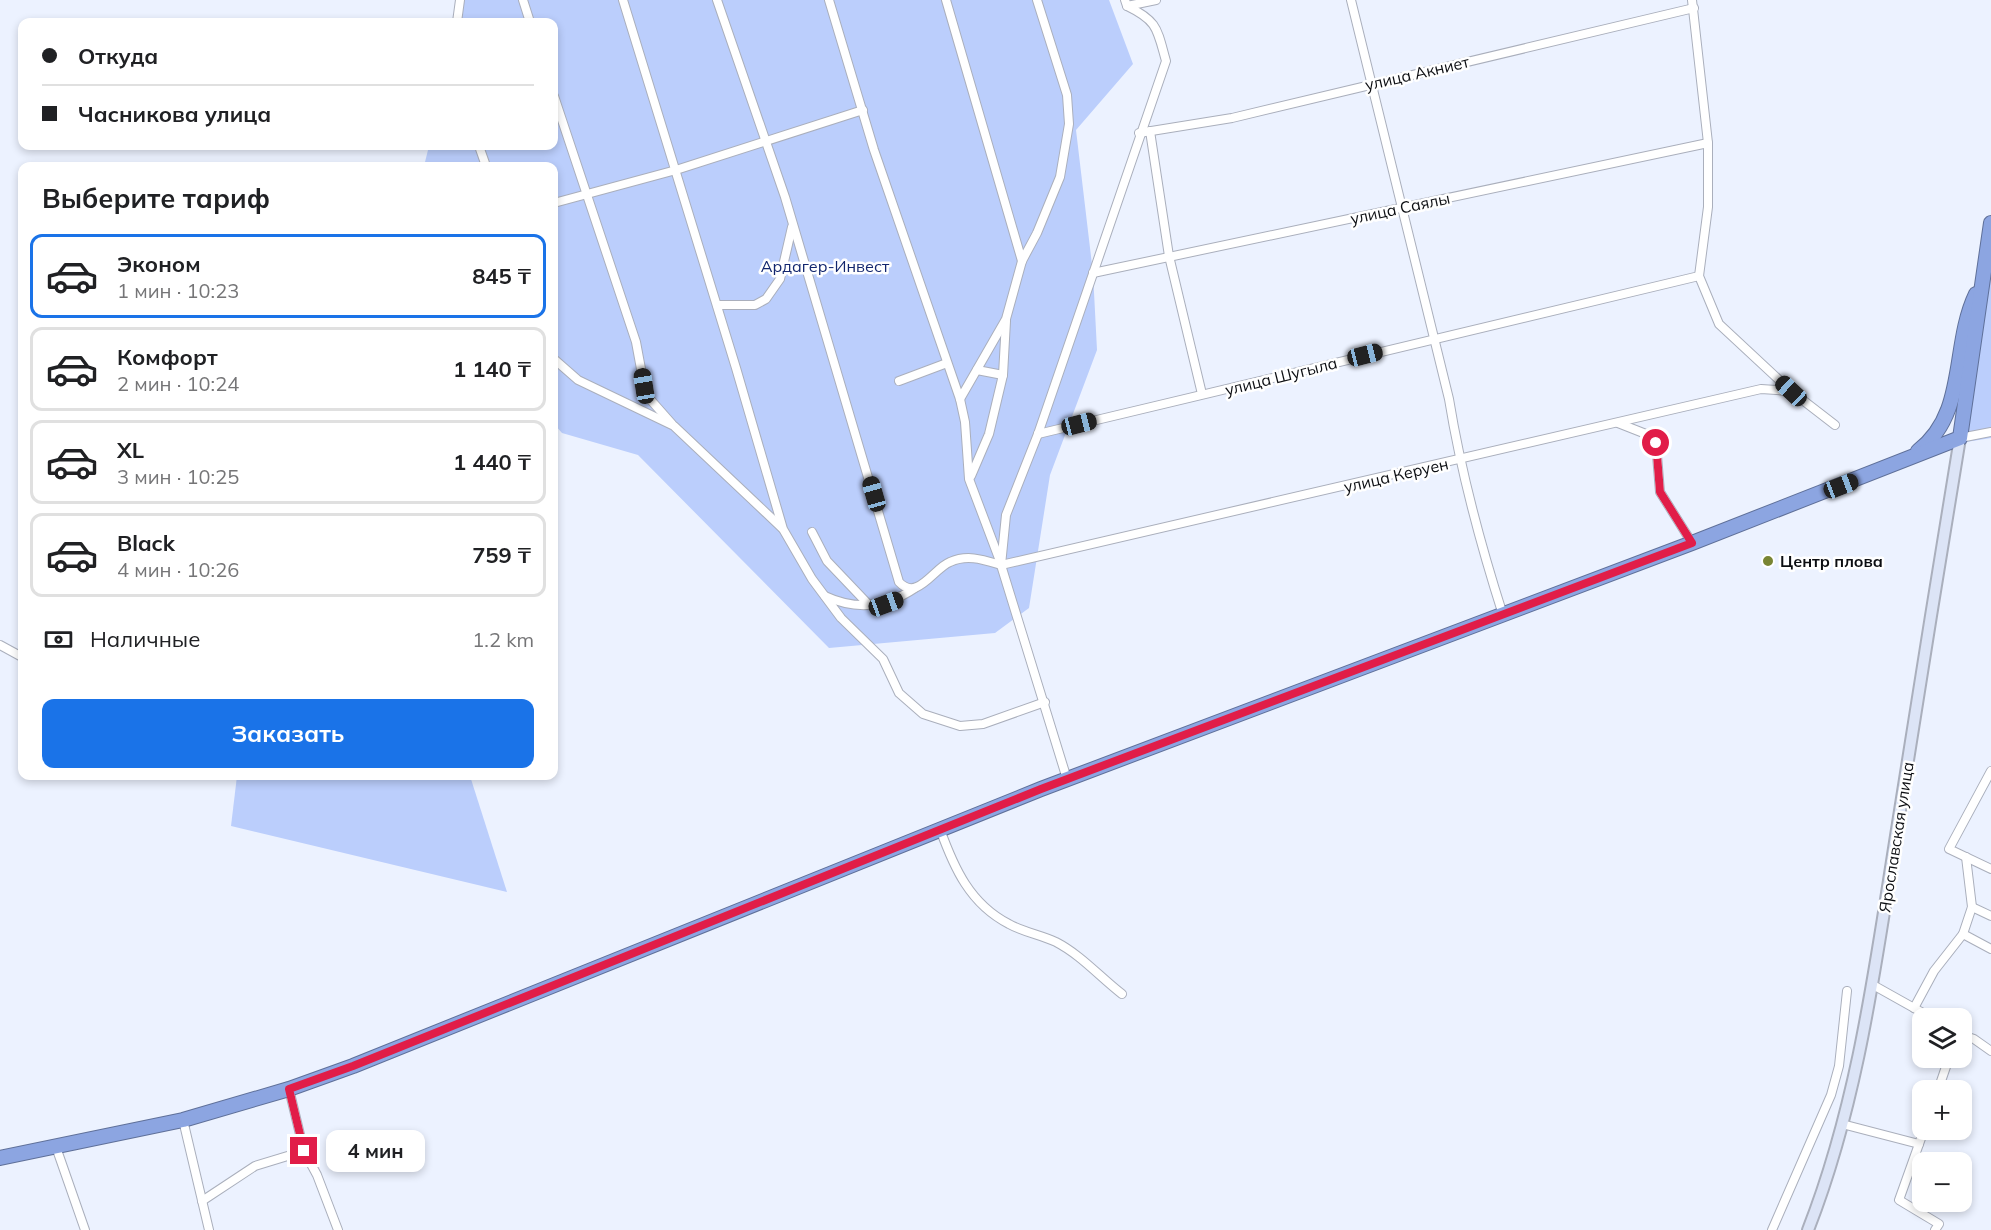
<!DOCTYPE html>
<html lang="ru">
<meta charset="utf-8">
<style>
:root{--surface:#fff;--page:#f6f6f6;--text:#202124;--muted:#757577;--line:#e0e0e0;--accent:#1a73e8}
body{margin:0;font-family:Mulish,sans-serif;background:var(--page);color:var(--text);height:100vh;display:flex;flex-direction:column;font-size:22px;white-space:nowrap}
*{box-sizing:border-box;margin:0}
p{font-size:20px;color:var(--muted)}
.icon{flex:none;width:33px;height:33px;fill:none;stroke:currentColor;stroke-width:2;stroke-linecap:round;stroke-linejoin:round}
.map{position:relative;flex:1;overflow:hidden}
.side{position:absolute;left:18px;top:162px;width:540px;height:618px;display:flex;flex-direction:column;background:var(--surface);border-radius:12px;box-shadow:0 3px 9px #0003}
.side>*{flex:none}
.guide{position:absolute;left:18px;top:18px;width:540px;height:132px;border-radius:12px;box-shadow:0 3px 9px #0003;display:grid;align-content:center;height:132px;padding:0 24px;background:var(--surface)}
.tools{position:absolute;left:1912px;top:1008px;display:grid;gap:12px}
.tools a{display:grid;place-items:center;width:60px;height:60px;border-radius:12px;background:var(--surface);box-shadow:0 3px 9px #0003;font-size:30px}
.end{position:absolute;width:27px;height:27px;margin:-14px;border:8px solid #e11d48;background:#fff;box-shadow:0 0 0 3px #fff}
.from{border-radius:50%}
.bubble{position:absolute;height:42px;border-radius:12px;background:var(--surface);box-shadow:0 3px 9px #0003;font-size:20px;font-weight:700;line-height:42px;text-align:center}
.car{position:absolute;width:18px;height:36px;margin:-18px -9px;border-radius:8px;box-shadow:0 0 4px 2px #0007;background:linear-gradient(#222 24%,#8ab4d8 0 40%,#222 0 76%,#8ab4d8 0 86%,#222 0)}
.guide b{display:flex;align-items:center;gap:21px;height:57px;font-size:22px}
.guide b+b{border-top:2px solid var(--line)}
.guide i{width:15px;height:15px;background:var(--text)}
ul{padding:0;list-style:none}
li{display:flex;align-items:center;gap:18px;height:84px;margin:0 12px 9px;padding:0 12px;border:3px solid var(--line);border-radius:12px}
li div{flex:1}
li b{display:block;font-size:22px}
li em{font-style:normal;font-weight:700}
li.selected{border-color:var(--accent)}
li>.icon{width:54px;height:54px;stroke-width:1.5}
h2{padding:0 24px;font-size:27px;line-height:72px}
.pay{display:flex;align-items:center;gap:15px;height:66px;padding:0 24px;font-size:22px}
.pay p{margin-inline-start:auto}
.primary-button{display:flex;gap:12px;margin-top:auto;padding:12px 24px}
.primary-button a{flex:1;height:69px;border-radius:12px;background:var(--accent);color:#fff;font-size:24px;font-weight:700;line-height:69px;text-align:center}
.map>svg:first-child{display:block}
.green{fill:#bbcefc}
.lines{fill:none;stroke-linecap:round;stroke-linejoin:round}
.street-casing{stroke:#aaafbc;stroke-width:10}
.secondary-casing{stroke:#aaafbc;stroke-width:14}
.highway-casing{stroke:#5f7099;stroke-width:16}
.street{stroke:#fff;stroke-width:8}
.secondary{stroke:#dce4f6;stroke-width:10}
.highway{stroke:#8ca5e1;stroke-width:14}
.route{stroke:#e11d48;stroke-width:8}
.poi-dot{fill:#798533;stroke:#fff;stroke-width:2}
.labels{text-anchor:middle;stroke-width:5;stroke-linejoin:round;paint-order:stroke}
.street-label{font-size:16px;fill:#0c0e12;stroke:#fff}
.park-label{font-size:16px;fill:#12266e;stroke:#fff}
.poi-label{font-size:16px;font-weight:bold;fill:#0c0e12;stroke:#fff;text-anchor:start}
</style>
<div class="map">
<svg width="1991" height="1230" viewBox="0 0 1991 1230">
<rect width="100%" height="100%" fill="#ecf2ff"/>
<!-- green -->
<g class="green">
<polygon points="462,0 1109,0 1133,64 1076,130 1093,273 1097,350 1050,475 1029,608 995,633 829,648 638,455 562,433 554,424 554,166 424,166 429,146 554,146 554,22 457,22"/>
<polygon points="1991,272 1991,438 1966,442"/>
<polygon points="237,776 470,776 507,892 231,826"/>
</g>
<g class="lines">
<defs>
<g id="street">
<polyline points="523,0 530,22"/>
<polyline points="623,0 736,368 783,529 812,579 841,618 883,659 899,693 923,714 960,726 983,724 1045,702"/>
<path d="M717,0L785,197L899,582C917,602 934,568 950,562C968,554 984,560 1001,565L1761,389L1791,391"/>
<polyline points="829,0 874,150 960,399 965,422 969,479 1000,561"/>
<polyline points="946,0 1022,261"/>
<path d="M1351,0L1449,399C1461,473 1480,543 1503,615"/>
<polyline points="1692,0 1708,143 1708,207 1699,276 1719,324 1791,391 1835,425"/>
<polyline points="1127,6 1156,0"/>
<polyline points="457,22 460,0"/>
<polyline points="554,96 636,342 644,385 649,398 672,424"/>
<polyline points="1150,131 1169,256 1202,394"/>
<polyline points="1139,133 1232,118 1694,8"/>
<polyline points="479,146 486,166"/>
<polyline points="554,203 676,170 863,110"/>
<polyline points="1093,273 1708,143"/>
<polyline points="717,305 755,305 766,299 780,279 792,227"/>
<polyline points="554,359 578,380 674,426 782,528"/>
<polyline points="1003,375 1006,321"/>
<polyline points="899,381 947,363"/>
<polyline points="960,399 1006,319 1022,261 1037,233 1060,177 1069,124 1067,95 1037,0"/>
<polyline points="1618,423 1651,436 1656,443 1660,492 1692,543"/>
<polyline points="1038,434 1699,276"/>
<polyline points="1960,438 1991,432"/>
<polyline points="971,476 989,434 1003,375 977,370"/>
<polyline points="812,532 827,561 868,604"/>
<path d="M825,596C857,611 887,607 915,588"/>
<polyline points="0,645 22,657"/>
<polyline points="1991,771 1949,849 1991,869"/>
<path d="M1067,779L1001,565L1006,515L1038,434L1166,61C1157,29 1158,21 1127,6L1125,0"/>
<path d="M940,829C954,868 970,904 1009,924C1023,932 1041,935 1056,942C1081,955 1100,977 1122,994"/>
<polyline points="1966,857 1972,907 1963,934 1991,949"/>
<polyline points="1972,907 1991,916"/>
<polyline points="1873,985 1932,1018"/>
<polyline points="1914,1008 1934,971 1963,934"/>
<polyline points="1962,1035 1974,1039 1991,1051"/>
<polyline points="289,1089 304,1151 317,1175 338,1230"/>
<polyline points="1938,1090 1949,1058"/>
<polyline points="183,1120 209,1230"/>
<polyline points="1842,1124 1919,1144"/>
<polyline points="1924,1130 1899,1200 1939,1224 1935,1230"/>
<polyline points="56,1147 85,1230"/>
<polyline points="202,1201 255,1166 304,1151"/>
<polyline points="1772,1230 1831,1095 1839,1066 1847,991"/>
</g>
<path id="secondary" d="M1808,1230C1859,1100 1876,960 1898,823C1918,695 1939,566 1960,438"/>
<g id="highway">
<path d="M1918,451C1968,413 1951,346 1976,294"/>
<polyline points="0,1158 183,1120 289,1089 353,1066 1041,789 1692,543 1960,438 1991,223"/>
</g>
</defs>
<!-- street casing -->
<use href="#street" class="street-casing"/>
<!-- secondary casing -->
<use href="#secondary" class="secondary-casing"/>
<!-- highway casing -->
<use href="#highway" class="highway-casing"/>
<!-- street -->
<use href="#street" class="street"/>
<!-- secondary -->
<use href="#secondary" class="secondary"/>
<!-- highway -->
<use href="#highway" class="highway"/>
</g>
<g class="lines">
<!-- route -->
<polyline class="route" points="304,1151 289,1089 353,1066 1041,789 1692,543 1660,492 1656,443"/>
</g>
<!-- markers -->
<circle class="poi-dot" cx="1768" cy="561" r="6"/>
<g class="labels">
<!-- street labels -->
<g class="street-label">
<text transform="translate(1417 73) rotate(-13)" y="6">улица Акниет</text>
<text transform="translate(1400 208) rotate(-12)" y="6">улица Саялы</text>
<text transform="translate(1281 376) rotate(-14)" y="6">улица Шугыла</text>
<text transform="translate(1396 475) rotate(-13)" y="6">улица Керуен</text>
<text transform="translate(1896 837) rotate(-81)" y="6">Ярославская улица</text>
</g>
<!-- park labels -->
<g class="park-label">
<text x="825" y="272">Ардагер-Инвест</text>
</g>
<!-- poi labels -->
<g class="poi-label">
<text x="1780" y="567">Центр плова</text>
</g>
</g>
</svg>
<div class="tools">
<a><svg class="icon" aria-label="layers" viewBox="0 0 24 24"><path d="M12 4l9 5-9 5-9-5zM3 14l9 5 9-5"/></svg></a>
<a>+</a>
<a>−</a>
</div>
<i class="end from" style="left:1656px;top:443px"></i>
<i class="end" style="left:304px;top:1151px"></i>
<div class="bubble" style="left:326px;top:1130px;width:99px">4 мин</div>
<i class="car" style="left:1365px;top:355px;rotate:76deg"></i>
<i class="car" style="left:644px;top:386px;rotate:351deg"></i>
<i class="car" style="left:1791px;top:391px;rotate:313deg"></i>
<i class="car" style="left:1079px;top:424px;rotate:76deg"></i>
<i class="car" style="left:1841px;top:486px;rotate:69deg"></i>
<i class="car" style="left:874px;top:494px;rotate:344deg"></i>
<i class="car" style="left:886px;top:604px;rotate:70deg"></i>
<div class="guide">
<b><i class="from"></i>Откуда</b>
<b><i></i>Часникова улица</b>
</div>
<section class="side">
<h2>Выберите тариф</h2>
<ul>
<li class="selected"><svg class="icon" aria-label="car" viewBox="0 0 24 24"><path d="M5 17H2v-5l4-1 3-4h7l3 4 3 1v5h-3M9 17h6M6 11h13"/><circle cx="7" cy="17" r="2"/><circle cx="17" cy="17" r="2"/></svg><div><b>Эконом</b><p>1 мин · 10:23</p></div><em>845 ₸</em></li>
<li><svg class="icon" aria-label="car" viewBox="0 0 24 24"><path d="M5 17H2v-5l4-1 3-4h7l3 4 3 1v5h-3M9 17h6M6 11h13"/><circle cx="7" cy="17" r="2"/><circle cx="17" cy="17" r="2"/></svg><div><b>Комфорт</b><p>2 мин · 10:24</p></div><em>1 140 ₸</em></li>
<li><svg class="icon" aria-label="car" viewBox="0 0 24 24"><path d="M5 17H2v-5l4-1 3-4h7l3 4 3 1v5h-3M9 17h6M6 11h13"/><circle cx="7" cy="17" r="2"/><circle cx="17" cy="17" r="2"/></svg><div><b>XL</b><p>3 мин · 10:25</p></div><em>1 440 ₸</em></li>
<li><svg class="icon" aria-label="car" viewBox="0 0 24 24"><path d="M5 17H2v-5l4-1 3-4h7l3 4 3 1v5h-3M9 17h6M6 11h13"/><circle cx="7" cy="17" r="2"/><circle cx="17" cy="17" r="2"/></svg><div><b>Black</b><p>4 мин · 10:26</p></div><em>759 ₸</em></li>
</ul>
<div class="pay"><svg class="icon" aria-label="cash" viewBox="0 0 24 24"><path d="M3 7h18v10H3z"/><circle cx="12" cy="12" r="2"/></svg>Наличные<p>1.2 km</p></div>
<div class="primary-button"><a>Заказать</a></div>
</section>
</div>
